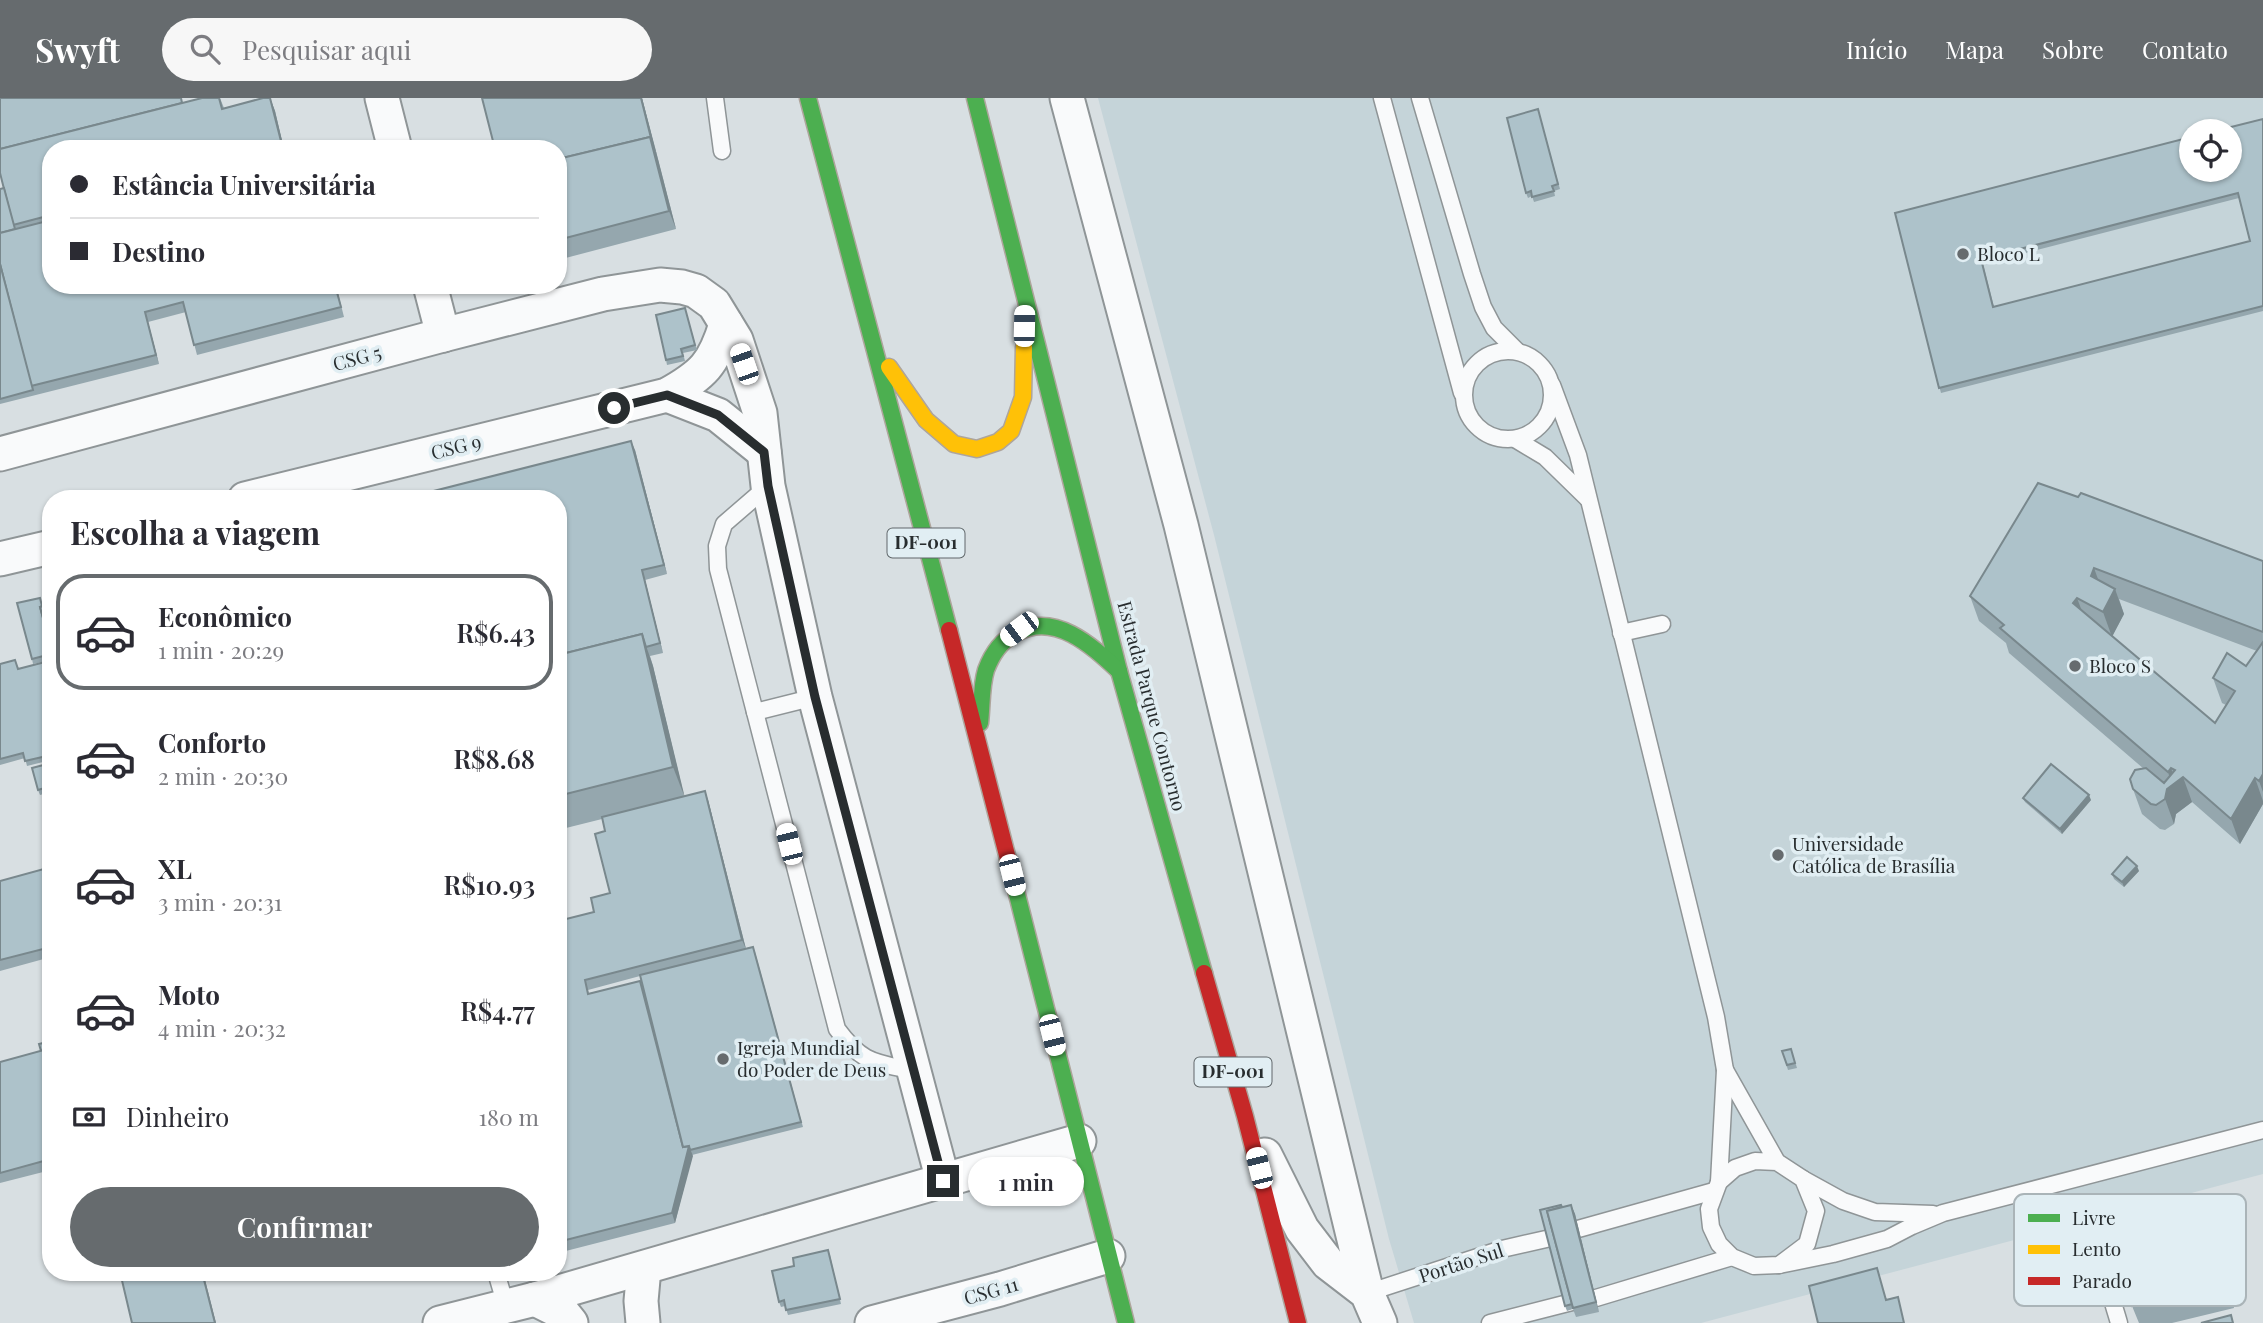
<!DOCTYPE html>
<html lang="pt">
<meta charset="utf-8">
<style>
:root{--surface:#fff;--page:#f7f7f7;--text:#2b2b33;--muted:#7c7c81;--line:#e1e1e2;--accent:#666b6e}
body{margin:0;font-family:"Playfair Display",serif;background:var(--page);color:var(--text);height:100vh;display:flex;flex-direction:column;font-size:26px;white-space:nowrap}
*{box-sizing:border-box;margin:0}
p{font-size:23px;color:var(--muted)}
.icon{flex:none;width:38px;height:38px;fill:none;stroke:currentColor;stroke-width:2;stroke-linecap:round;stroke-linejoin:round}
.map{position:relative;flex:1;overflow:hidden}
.details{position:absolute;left:42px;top:392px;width:525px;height:791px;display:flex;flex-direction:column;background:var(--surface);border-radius:28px;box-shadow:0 2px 5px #0004}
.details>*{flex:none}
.top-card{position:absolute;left:42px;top:42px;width:525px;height:154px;border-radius:28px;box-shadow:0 2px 5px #0004;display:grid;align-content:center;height:154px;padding:0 28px;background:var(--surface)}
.buttons{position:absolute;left:2179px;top:21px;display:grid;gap:14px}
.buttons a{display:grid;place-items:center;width:63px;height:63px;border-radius:50%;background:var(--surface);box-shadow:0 2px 5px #0004;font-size:35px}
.end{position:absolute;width:32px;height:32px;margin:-16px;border:9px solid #282d2f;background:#fff;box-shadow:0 0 0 4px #fff}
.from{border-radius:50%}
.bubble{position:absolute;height:49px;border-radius:24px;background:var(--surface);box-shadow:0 2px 5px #0004;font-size:23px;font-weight:600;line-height:49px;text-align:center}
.car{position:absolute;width:21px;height:42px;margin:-21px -10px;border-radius:9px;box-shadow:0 0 5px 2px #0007;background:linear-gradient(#fff 24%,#345 0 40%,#fff 0 76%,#345 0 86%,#fff 0)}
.top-card b{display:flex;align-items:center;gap:24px;height:66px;font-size:26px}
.top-card b+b{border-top:2px solid var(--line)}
.top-card i{width:18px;height:18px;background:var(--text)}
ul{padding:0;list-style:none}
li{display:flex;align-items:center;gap:21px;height:116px;margin:0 14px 10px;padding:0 14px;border:4px solid transparent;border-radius:28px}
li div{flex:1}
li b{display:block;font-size:26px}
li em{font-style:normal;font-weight:600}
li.selected{border-color:var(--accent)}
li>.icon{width:63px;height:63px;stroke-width:1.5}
h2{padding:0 28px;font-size:32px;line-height:84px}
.pay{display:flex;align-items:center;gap:18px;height:77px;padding:0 28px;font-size:26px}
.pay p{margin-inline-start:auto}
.primary-button{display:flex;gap:14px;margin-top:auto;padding:14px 28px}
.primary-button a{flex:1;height:80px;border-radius:42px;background:var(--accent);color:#fff;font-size:28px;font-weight:600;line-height:80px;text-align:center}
header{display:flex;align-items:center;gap:42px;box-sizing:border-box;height:98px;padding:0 35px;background:var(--accent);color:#fff}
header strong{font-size:33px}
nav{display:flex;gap:38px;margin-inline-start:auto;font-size:24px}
.search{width:490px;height:63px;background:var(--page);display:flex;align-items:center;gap:18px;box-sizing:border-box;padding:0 24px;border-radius:38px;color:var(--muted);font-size:26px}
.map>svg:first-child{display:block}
.built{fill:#c5d4d9;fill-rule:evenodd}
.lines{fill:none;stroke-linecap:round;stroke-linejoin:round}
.lane-casing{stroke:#8f9597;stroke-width:19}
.street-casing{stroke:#8f9597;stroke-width:37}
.fast-casing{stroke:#aea59c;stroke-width:19}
.slow-casing{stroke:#aea59c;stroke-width:19}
.jam-casing{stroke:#aea59c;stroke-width:19}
.lane{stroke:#f9fafb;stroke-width:16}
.street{stroke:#f9fafb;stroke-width:33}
.fast{stroke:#4caf50;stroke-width:16}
.slow{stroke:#ffc107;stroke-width:16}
.jam{stroke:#c62828;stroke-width:16}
.wall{fill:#95a7ae;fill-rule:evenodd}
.shaded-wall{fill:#79888d}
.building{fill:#adc2ca;stroke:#79888d;stroke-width:2;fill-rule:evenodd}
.route{stroke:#282d2f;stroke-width:9}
.poi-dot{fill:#666b6e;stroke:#e1eef3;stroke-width:2.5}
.labels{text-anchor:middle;stroke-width:7;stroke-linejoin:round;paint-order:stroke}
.shield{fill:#e1eef3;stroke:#60676a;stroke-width:2}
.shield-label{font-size:18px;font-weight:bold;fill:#282d2f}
.poi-label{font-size:19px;fill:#282d2f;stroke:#e1eef3;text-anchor:start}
.street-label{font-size:19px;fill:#282d2f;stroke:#e1eef3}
.key{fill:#e1eef3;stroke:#aab4b8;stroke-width:2}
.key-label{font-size:19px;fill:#282d2f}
</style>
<header>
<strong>Swyft</strong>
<div class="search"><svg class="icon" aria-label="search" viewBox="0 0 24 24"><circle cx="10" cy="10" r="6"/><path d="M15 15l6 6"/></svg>Pesquisar aqui</div>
<nav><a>Início</a><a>Mapa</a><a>Sobre</a><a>Contato</a></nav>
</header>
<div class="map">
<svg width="2263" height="1225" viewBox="0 0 2263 1225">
<rect width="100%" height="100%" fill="#d8dfe2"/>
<!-- built -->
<path class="built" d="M1098,0H2263V1076L1701,1225H1414L1389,1141L1214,437ZM2191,33H2230V72H2191Z"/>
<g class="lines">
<defs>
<g id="lane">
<polyline points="715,0 722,53"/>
<polyline points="1382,0 1462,295"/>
<polyline points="1420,0 1472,176 1483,209 1494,230 1517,253"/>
<circle cx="1508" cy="297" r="44"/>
<polyline points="1552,287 1578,357 1716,919 1725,972 1719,1084"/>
<polyline points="1515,341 1545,359 1587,400"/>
<path d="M768,388L724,426L717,448L718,471L837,931C863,966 874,964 914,973"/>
<polyline points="1621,535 1662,526"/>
<polyline points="755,614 815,599"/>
<polyline points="1725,972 1777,1064 1803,1081 1816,1113 1807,1146 1779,1167 1754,1168 1732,1159 1719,1146 1711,1129 1709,1111 1719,1084 1735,1070 1755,1063 1777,1064"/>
<polyline points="1803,1081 1843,1103 1875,1114 1933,1116"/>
<polyline points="1578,1131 1714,1093"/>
<polyline points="1779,1167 1833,1156 1887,1141 1912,1128 1943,1115 2263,1032"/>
<polyline points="496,1174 506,1208"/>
<polyline points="1367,1195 1502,1151 1555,1139"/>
<polyline points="1596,1200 1732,1159"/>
<polyline points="1490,1225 1572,1204"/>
<path d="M2119,1225C2111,1196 2101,1181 2120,1153L2139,1149"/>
</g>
<g id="street">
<polyline points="382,0 395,51"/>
<polyline points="1067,0 1181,427 1367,1195"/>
<polyline points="430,187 443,237"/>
<polyline points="667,297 718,317 764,354"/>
<polyline points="0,356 443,237 603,196 660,187 682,189 696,193 714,206 736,242 760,315 768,388 815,599 943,1083"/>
<path d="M245,401L667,297C703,277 714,266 726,226"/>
<polyline points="0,461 51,449"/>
<polyline points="1265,1057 1302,1131 1328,1165 1367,1195 1380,1225"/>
<polyline points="535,1201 563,1215 571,1225"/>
<polyline points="440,1225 535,1201 1079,1043"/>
<polyline points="643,1225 641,1203 644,1170"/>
<polyline points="872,1225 1000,1191 1108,1158"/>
</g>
<g id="fast">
<polyline points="808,0 949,532"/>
<polyline points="975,0 1119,573 1204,875"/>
<path d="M980,625C982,608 981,588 986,572C992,556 1002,542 1016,535C1055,513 1092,548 1119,573"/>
<polyline points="1008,761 1126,1225"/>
</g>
<polyline id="slow" points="889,269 926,322 954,346 977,351 998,344 1011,333 1023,299 1024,249"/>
<g id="jam">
<polyline points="949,532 1008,761"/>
<polyline points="1204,875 1245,1018 1298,1225"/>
</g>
</defs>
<!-- lane casing -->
<use href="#lane" class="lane-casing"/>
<!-- street casing -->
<use href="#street" class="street-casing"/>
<!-- fast casing -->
<use href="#fast" class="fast-casing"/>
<!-- slow casing -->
<use href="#slow" class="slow-casing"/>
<!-- jam casing -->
<use href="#jam" class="jam-casing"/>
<!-- lane -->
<use href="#lane" class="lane"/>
<!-- street -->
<use href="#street" class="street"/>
<!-- fast -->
<use href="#fast" class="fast"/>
<!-- slow -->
<use href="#slow" class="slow"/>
<!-- jam -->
<use href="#jam" class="jam"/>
</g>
<!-- wall -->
<g class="wall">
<polygon points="0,0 181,0 183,5 202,0 220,0 224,10 263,0 270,0 275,13 284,51 51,51 51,187 336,187 344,219 197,257 186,214 148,224 159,266 0,306 0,91 4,90 0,75"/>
<polygon points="482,0 642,0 676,131 558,162 558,51"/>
<polygon points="1538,11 1560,91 1554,93 1555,98 1534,104 1532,98 1528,100 1526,95"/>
<path d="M2263,21V213L1941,295L1895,115ZM2239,100L2250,143L1994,209L1983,166Z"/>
<polygon points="685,210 697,252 683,255 685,263 667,267 666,262"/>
<path d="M635,352L667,476L645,482L663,555L650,558L653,568L684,698L708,702L746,851L755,854L803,1029L692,1057L675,1125L558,1155V823L594,814L610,795L605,733L602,721L558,732V401ZM640,878L644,893L589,896L588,892Z"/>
<path d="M2078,399L2263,463V706L2240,746L2192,704L2176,716L2174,726L2165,732L2160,731L2142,716L2133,691L2144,671L2009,555L2006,545L1979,523L1970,498ZM2119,501L2257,553L2246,568L2213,580L2222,605L2226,607L2215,625L2112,538L2124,516Z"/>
<polygon points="51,506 51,562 33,566 32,561 42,508"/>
<polygon points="0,566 18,571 47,569 51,586 51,662 27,668 25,660 0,667"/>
<polygon points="51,665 51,694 40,697 38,692"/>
<polygon points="2023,700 2091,702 2062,736 2025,704"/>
<polygon points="51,769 51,859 0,873 0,783"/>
<polygon points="2139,773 2124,789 2114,781 2112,776"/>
<polygon points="51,943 51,1072 0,1085 0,964 41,953"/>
<polygon points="1791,951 1797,970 1788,972 1782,953"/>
<polygon points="1571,1107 1575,1116 1599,1214 1576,1219 1573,1211 1567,1213 1565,1208 1562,1109"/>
<polygon points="2150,1131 2152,1137 2217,1141 2234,1210 2172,1225 2139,1225 2132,1208 2128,1187 2123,1173"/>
<polygon points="830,1157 841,1206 788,1217 785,1208 781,1209 779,1204 794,1168"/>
</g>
<!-- shaded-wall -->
<g class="shaded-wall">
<polygon points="270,0 275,13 284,51 283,51"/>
<polygon points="641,0 642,0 657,57 653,48"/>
<polygon points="650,39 657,57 676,131 669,113"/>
<polygon points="145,214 148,224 159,266 156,257"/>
<polygon points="631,343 635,352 667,476 664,467"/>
<polygon points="2094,470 2103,495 2091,478"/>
<polygon points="642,472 645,482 663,555 660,545"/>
<polygon points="2115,491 2124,516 2112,539 2103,514"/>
<polygon points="2077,500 2086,524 2073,505"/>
<polygon points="642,536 653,568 685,700 673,669"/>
<polygon points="2171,670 2176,684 2183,679 2192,704 2176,716 2174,726 2165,701 2167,691 2172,687 2168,674"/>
<polygon points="2263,676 2263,694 2259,683"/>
<polygon points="2255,680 2263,703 2263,706 2240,746 2231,721"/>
<polygon points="705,693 708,702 746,851 742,842"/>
<polygon points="2089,697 2091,702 2062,736 2060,731"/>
<polygon points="2137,768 2139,773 2124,789 2122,784"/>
<polygon points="689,1048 693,1058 675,1125 672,1115"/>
<polygon points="1571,1107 1575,1116 1599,1214 1596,1204"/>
<polygon points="2208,1116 2217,1141 2234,1210 2225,1185"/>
<polygon points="202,1174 203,1174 216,1225 215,1225"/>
</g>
<!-- building -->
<g class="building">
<polygon points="0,0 181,0 182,5 0,51"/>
<polygon points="202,0 219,0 222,11 263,0 270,0 283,51 51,51 51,117 13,127 0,75 0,51"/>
<polygon points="482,0 641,0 653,48 650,39 558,61 558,51 495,51"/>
<polygon points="1538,11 1558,86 1552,88 1554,93 1532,99 1531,93 1526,95 1507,20"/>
<path d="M2263,21V208L1939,290L1895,115L2191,39V72H2230V33H2215ZM2238,95L2250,143L1993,209L1981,161Z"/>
<polygon points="650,39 669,113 558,142 558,61"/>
<polygon points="4,90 15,131 0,135 0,91"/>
<polygon points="51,122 51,187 335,187 341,209 194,247 183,204 145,214 156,257 31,288 0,166 0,135"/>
<polygon points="0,166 33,292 0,301"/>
<polygon points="685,210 695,247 681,251 683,258 666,262 656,217"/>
<polygon points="631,343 664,467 642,472 660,545 646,549 642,536 558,557 558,401 402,401"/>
<polygon points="2038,385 2078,399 2081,395 2263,463 2263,534 2094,470 2091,478 2115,491 2103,514 2077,500 2073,505 2215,625 2235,593 2213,580 2227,555 2246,568 2263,544 2263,676 2259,683 2255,680 2231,721 2183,679 2167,691 2165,701 2156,707 2151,706 2133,691 2130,681 2135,672 2146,670 2164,685 2175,672 2171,670 2168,674 2000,530 2004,527 1970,498"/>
<polygon points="40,500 42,508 40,509 51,549 51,556 32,561 17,505"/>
<polygon points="51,506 51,549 40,509"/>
<polygon points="642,536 673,669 558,698 558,557"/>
<polygon points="15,562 18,571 45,564 51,588 51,657 25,663 23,655 0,661 0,566"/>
<polygon points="51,665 51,688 38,692 32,670"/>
<polygon points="2051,666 2089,697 2060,731 2023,700"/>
<polygon points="705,693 742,842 585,882 588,896 640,883 683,1049 689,1048 672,1115 558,1144 558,823 594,814 591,800 610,795 595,736 605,733 602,719"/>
<polygon points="2127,759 2137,768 2122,784 2112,776"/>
<polygon points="51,769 51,849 0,862 0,783"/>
<polygon points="753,849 801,1024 690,1052 689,1048 683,1049 640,877"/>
<polygon points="51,943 51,950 41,953 39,946"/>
<polygon points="51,950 51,1061 0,1075 0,964"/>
<polygon points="1791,951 1795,965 1787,967 1782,953"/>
<polygon points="1561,1107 1562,1109 1547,1113 1572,1206 1565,1208 1540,1112"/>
<polygon points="1571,1107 1596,1204 1573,1210 1547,1113"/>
<polygon points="2208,1116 2225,1185 2132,1208 2127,1188 2134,1186 2131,1172 2123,1173 2114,1139 2150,1131 2151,1137 2174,1132 2172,1124"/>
<polygon points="828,1152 840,1201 786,1212 784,1202 779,1204 772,1173 794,1168 793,1160"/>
<polygon points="1877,1170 1886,1202 1898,1199 1904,1225 1818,1225 1809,1188"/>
<polygon points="120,1174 202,1174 215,1225 132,1225"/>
<polygon points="2231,1217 2233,1225 2201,1225"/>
</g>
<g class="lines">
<!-- route -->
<polyline class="route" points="614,310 667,297 718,317 764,354 768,388 815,599 943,1083"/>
</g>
<!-- markers -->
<g class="poi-dot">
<circle cx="1963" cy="156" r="7"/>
<circle cx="2075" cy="568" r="7"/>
<circle cx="1778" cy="757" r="7"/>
<circle cx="723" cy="961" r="7"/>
</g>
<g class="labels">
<!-- shield labels -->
<g class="shield">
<rect x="887.5" y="430.5" width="77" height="29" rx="5"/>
<rect x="1194.5" y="959.5" width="77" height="29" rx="5"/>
</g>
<g class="shield-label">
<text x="926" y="451">DF-001</text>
<text x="1233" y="980">DF-001</text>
</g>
<!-- poi labels -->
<g class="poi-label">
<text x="1977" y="163">Bloco L</text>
<text x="2089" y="575">Bloco S</text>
<text x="1792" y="753">Universidade<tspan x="1792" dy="22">Católica de Brasília</tspan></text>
<text x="737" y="957">Igreja Mundial<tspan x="737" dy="22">do Poder de Deus</tspan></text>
</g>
<!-- street labels -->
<g class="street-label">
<text transform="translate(357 260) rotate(-15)" y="7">CSG 5</text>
<text transform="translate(456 349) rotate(-14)" y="7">CSG 9</text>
<text transform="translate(1152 608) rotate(75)" y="7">Estrada Parque Contorno</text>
<text transform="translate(1461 1165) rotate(-18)" y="7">Portão Sul</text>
<text transform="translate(991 1193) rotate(-16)" y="7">CSG 11</text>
</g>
</g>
<!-- legend -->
<rect x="2014" y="1096" width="232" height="112" rx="10" class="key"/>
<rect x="2028" y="1116" width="32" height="8" fill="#4caf50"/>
<rect x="2028" y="1147" width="32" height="9" fill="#ffc107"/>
<rect x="2028" y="1179" width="32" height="8" fill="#c62828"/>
<g class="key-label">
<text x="2072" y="1127">Livre</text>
<text x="2072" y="1158">Lento</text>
<text x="2072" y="1190">Parado</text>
</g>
</svg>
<div class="buttons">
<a><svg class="icon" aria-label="locate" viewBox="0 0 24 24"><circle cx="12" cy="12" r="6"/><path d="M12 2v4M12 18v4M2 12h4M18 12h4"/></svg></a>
</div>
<i class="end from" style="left:614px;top:310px"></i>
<i class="end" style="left:943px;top:1083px"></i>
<div class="bubble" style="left:968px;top:1059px;width:116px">1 min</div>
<i class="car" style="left:1024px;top:228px;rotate:1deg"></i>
<i class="car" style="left:744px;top:266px;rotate:341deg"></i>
<i class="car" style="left:1019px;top:531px;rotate:233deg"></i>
<i class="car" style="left:789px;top:746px;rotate:346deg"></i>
<i class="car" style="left:1012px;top:777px;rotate:166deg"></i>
<i class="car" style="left:1052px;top:937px;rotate:166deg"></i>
<i class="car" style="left:1259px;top:1070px;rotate:346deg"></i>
<div class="top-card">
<b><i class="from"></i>Estância Universitária</b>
<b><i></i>Destino</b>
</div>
<section class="details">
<h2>Escolha a viagem</h2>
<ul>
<li class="selected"><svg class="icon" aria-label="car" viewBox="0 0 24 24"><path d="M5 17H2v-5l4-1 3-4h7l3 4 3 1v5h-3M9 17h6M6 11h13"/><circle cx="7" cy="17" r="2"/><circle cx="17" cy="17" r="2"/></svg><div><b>Econômico</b><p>1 min · 20:29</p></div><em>R$6.43</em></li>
<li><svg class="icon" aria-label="car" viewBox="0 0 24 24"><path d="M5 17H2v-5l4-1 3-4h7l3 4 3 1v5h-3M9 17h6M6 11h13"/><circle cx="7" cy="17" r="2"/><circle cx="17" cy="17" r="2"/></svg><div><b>Conforto</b><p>2 min · 20:30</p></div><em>R$8.68</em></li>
<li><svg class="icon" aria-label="car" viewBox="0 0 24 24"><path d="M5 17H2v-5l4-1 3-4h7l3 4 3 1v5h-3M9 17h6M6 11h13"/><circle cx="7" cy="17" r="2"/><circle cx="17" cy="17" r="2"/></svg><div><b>XL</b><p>3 min · 20:31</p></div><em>R$10.93</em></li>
<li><svg class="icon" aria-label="car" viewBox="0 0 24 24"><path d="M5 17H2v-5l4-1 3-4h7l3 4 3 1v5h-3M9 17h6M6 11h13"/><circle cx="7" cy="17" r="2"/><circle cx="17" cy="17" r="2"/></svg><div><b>Moto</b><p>4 min · 20:32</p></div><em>R$4.77</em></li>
</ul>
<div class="pay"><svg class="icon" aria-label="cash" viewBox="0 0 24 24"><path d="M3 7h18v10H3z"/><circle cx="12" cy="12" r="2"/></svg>Dinheiro<p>180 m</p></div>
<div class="primary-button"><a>Confirmar</a></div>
</section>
</div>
